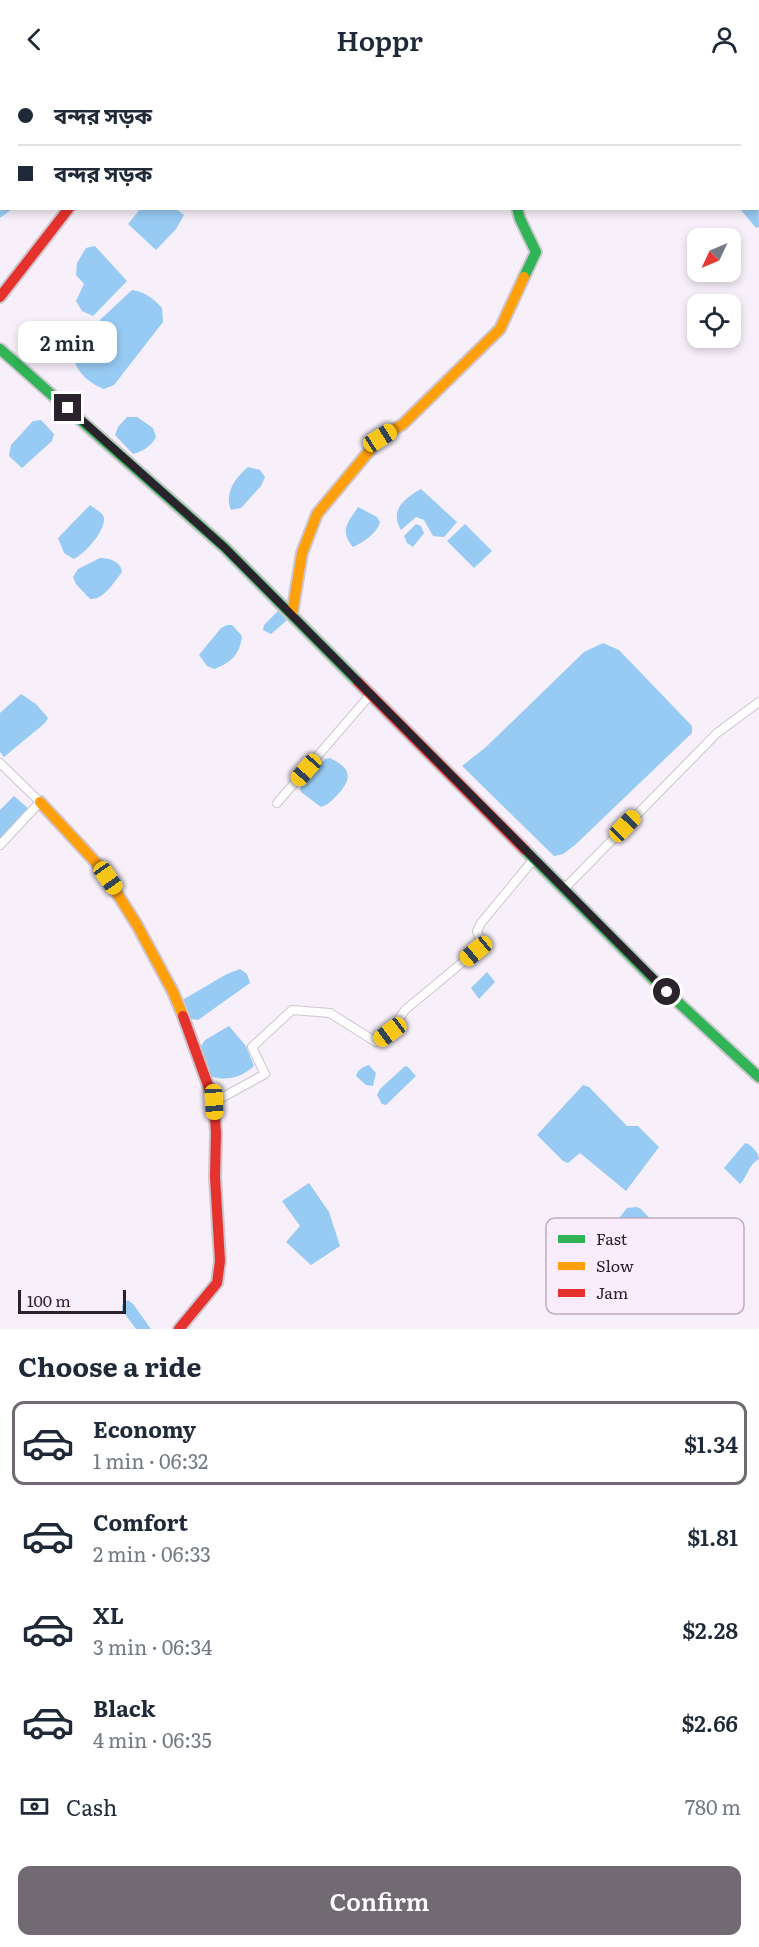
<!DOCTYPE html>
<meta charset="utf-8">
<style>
:root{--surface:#fff;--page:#f2f2f3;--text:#1f2937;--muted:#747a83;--line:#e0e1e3;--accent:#726a73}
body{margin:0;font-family:Literata,"Noto Sans Bengali",serif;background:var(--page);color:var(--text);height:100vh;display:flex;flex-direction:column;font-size:22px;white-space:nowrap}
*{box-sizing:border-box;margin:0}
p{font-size:20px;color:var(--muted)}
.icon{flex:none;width:33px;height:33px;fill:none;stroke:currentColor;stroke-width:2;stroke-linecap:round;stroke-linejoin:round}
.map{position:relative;height:1251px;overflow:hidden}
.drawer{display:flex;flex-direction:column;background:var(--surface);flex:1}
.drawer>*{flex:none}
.top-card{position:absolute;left:0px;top:0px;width:759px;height:132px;box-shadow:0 3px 9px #0003;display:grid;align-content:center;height:132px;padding:0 18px;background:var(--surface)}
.needle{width:39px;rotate:226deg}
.buttons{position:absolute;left:687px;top:150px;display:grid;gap:12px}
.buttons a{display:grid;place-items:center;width:54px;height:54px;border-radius:12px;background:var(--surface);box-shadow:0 3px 9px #0003;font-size:30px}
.scale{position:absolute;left:18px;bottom:15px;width:108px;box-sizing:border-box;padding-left:6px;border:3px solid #2a232b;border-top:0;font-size:16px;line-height:21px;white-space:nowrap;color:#2a232b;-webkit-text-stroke:4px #faebfd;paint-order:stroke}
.end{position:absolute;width:27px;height:27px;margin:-14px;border:8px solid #2a232b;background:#fff;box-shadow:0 0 0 3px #fff}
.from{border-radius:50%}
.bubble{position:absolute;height:42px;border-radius:12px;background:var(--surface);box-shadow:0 3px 9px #0003;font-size:20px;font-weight:600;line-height:42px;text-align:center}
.car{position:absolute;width:18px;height:36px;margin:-18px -9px;border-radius:8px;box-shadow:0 0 4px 2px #0007;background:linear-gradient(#f5c518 24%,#345 0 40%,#f5c518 0 76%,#345 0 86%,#f5c518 0)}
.top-card b{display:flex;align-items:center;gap:21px;height:57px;font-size:22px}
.top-card b+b{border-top:2px solid var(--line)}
.top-card i{width:15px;height:15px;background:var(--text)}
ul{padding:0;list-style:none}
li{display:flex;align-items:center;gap:18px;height:84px;margin:0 12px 9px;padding:0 6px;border:3px solid transparent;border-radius:12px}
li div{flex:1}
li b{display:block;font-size:22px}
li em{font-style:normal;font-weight:600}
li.on{border-color:var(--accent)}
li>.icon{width:54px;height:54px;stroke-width:1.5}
h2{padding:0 18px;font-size:27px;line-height:72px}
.pay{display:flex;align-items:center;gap:15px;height:66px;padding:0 18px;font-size:22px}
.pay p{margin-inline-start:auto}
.cta{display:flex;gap:12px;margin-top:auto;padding:12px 18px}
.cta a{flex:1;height:69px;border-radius:12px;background:var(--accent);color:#fff;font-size:24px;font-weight:600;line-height:69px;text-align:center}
header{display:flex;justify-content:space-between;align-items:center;height:78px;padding:0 18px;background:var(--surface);font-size:27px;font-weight:600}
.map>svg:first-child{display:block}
.water{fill:#97cbf4}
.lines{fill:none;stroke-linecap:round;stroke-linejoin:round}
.street-casing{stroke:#cdc6cf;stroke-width:10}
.fast-casing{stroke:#cdc6cf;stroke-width:14}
.slow-casing{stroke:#cdc6cf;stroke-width:14}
.jam-casing{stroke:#cdc6cf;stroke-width:14}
.street{stroke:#fefdfe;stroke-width:8}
.fast{stroke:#30b455;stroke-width:10}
.slow{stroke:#ff9f0a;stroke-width:10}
.jam{stroke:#e5322d;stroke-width:10}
.route{stroke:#2a232b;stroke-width:8}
.key{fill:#faebfd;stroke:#bcafbe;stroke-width:1.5}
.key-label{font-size:16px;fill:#2a232b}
</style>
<header><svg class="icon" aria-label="back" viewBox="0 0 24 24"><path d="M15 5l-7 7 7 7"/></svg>Hoppr<svg class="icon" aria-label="person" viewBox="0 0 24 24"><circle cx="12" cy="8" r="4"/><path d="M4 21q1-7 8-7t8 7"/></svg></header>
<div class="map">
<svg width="759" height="1251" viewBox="0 0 759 1251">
<rect width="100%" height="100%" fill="#f7eff9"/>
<!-- water -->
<g class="water">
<polygon points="0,69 2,130 12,131 0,140"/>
<polygon points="758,105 759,149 756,150 740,131 758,130"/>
<polygon points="140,131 176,131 184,137 176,151 156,172 128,146"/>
<polygon points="95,168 127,203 93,238 82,233 76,223 84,206 76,197 77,185 86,170"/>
<path d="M132,212C145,214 153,220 162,230L163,244L114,307L104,311C90,306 76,294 73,278L101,241Z"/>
<path d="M127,339H137L153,350L156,359C151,368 144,373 133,376L115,357L118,349Z"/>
<polygon points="41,342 54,356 52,363 22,390 9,378 11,367 33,343"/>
<path d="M248,389L260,392L265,399L261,408L241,430L231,432C224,415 235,400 248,389Z"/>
<path d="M421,411L457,444L444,459L433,458L424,442L416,439L401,452C389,432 405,420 421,411Z"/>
<path d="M90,427C95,431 104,435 104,441C104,455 85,475 74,481L64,475L58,460Z"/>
<path d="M358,429L377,439L380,444C377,456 363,464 353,469C339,452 348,445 358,429Z"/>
<polygon points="416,446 421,448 424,455 413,469 407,465 404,458"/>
<polygon points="465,446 492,473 474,490 447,463"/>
<path d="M100,480C109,480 121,483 122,494C114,504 104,522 90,521L76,506L73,499L78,491Z"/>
<polygon points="278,533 287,540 286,543 271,556 263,552 264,547"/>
<path d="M227,547H232L242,558C240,576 231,585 214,591L207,588L199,577L221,550Z"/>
<polygon points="603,565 619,572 692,648 692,655 575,767 563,776 554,778 462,688 486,669 584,574"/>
<polygon points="21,616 36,626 48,640 45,645 4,679 0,674 0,635"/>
<path d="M330,680C348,689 354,697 340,714C333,721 330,726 321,729L301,714L300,710L325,681Z"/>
<polygon points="14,718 30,732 0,763 0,732"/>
<polygon points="240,891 247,896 250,905 198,942 191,941 183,927 184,921 227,896"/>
<polygon points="487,894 495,904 479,921 471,910"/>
<path d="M229,948L246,968L254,988C242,999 226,1004 210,998L199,971L205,962Z"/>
<path d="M369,987L376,995L373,1008L366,1007L356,998C358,991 363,989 369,987Z"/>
<polygon points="407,988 416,998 386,1027 382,1026 377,1017 380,1011 404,989"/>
<polygon points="583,1007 589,1009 627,1048 638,1048 659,1069 626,1113 580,1075 568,1085 563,1083 537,1057"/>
<path d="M745,1065C751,1066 759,1075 759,1081C748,1087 748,1098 740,1106L724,1090Z"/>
<polygon points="309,1105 329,1134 340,1168 311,1187 286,1164 300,1148 282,1123"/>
<polygon points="637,1129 641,1131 663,1154 643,1171 614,1147 627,1130"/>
<polygon points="128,1222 133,1226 151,1251 136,1251 122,1232 122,1227"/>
</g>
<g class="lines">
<defs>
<g id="street">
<polyline points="580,2 581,0"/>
<polyline points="0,685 40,724 0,767"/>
<polyline points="277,725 371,616"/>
<polyline points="564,811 717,655 759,624"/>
<polyline points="214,1024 265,996 252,969 292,932 330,935 376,964 390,954 405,932 476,873 481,864 477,853 481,845 534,781"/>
</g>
<g id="fast">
<polyline points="107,0 109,2"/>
<polyline points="517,130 520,141 536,174 524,199"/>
<polyline points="0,271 224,469 358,604"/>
<polyline points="525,772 653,901 759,999"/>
</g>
<g id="slow">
<polyline points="292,536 302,475 317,436 380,360 403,346 500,251 524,199"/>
<polyline points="40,724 101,790 137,847 173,914 183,938"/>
</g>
<g id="jam">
<polyline points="0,219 69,130"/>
<polyline points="358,604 525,772"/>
<polyline points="179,1251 217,1205 220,1183 215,1099 216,1055 214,1024 183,938"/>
</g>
</defs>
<!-- street casing -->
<use href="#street" class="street-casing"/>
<!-- fast casing -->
<use href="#fast" class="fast-casing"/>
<!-- slow casing -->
<use href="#slow" class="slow-casing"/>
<!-- jam casing -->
<use href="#jam" class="jam-casing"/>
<!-- street -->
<use href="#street" class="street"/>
<!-- fast -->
<use href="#fast" class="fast"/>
<!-- slow -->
<use href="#slow" class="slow"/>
<!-- jam -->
<use href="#jam" class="jam"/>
</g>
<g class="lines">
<!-- route -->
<polyline class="route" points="68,330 224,469 667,914"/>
</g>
<!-- legend -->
<rect x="546" y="1140" width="198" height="96" rx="9" class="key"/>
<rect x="558" y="1157" width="27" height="8" fill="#30b455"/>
<rect x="558" y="1184" width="27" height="8" fill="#ff9f0a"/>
<rect x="558" y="1211" width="27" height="8" fill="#e5322d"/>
<g class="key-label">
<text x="596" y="1167">Fast</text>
<text x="596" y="1194">Slow</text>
<text x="596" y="1221">Jam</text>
</g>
</svg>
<div class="buttons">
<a><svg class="needle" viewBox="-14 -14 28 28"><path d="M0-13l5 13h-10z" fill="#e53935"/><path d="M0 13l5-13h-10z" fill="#747a83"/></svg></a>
<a><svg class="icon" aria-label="locate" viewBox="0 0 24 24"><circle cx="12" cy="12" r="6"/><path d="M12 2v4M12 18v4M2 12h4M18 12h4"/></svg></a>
</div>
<div class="scale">100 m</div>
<i class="end from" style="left:667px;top:914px"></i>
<i class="end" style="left:68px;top:330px"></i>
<div class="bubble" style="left:18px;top:243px;width:99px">2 min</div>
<i class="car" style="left:380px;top:360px;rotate:58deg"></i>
<i class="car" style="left:306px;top:692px;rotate:221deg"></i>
<i class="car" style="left:625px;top:748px;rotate:44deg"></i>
<i class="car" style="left:108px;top:800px;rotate:145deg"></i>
<i class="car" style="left:476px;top:873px;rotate:230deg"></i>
<i class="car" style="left:390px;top:954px;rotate:233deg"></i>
<i class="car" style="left:214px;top:1024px;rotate:177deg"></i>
<div class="top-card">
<b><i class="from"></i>বন্দর সড়ক</b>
<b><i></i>বন্দর সড়ক</b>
</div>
</div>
<section class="drawer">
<h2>Choose a ride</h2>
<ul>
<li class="on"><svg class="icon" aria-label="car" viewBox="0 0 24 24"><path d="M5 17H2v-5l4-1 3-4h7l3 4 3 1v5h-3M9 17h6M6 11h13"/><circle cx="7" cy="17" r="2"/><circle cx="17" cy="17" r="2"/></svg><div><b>Economy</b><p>1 min · 06:32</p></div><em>$1.34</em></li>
<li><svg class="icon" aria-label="car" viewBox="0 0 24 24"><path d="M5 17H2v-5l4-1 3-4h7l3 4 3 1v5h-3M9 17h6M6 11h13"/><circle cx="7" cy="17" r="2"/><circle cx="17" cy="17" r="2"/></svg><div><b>Comfort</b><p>2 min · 06:33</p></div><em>$1.81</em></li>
<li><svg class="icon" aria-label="car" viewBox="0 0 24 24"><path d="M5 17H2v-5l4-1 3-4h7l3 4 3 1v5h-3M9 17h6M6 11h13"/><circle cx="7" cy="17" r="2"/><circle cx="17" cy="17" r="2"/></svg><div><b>XL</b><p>3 min · 06:34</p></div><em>$2.28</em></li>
<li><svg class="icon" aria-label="car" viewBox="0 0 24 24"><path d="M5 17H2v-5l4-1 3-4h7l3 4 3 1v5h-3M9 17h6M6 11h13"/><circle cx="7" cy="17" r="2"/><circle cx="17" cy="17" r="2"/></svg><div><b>Black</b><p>4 min · 06:35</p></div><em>$2.66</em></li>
</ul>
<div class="pay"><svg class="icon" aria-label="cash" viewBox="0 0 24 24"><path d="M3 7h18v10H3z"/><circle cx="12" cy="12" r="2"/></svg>Cash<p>780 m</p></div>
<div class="cta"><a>Confirm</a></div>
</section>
